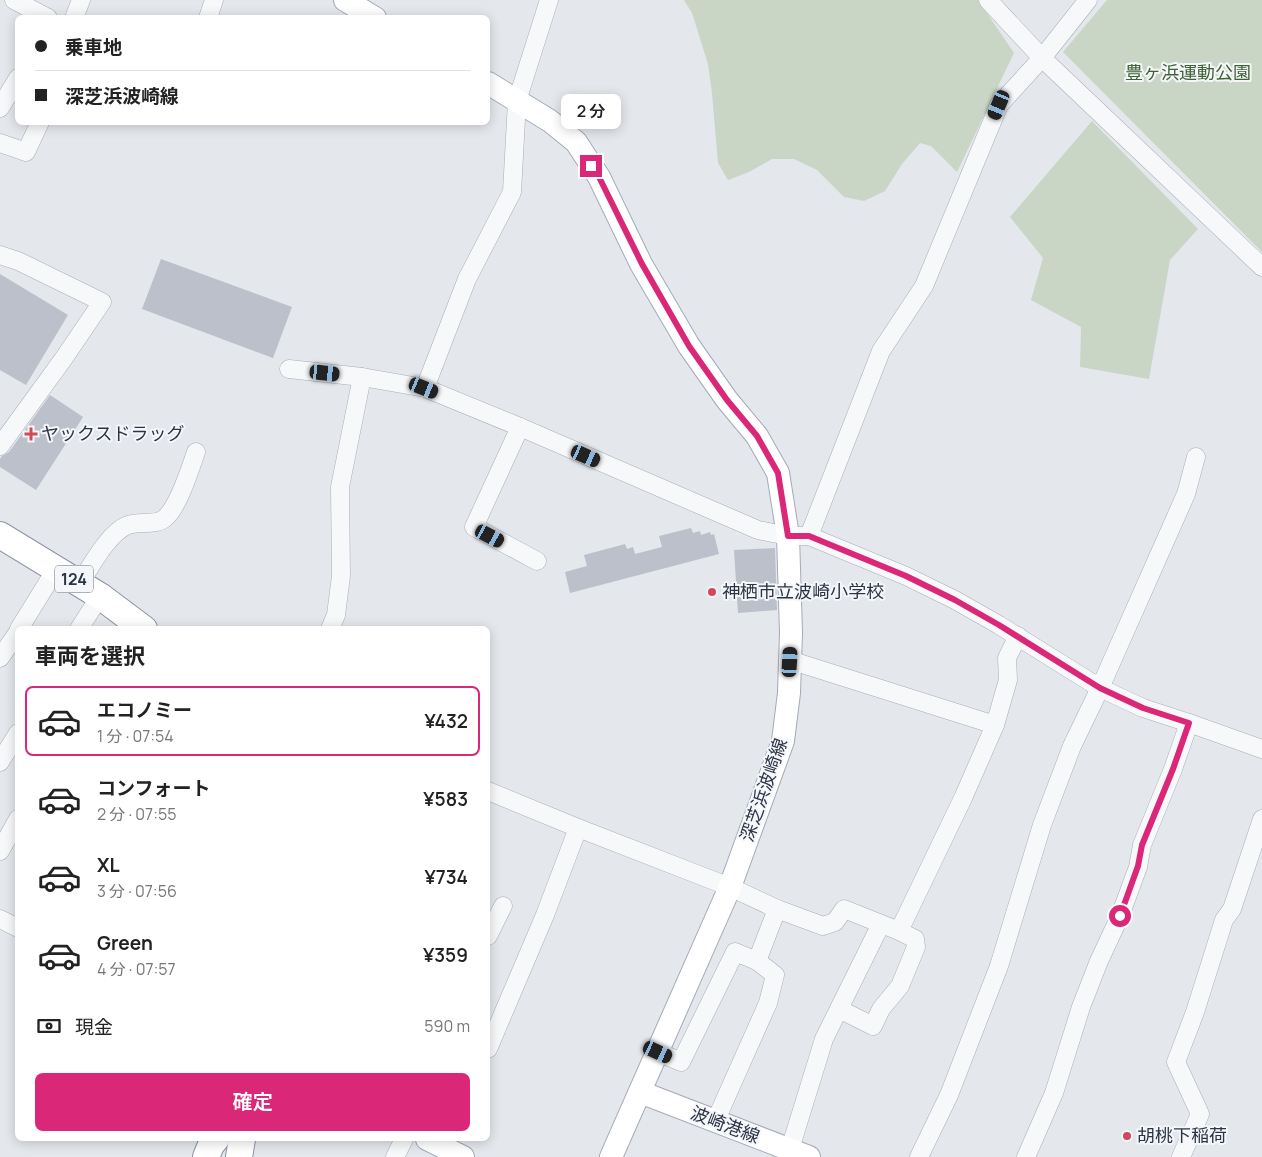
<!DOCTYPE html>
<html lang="ja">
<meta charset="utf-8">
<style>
:root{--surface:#fff;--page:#f6f6f6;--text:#222;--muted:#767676;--line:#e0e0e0;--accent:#db2777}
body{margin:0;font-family:Manrope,"Noto Sans JP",sans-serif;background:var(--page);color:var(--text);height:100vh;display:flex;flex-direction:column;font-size:19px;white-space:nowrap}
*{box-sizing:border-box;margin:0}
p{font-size:16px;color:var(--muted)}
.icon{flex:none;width:28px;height:28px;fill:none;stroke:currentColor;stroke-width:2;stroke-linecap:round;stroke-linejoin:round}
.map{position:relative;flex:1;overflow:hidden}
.details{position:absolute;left:15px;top:626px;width:475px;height:515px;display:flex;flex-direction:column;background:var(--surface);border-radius:8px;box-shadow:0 2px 12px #0003}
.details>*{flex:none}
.guide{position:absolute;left:15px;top:15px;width:475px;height:110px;border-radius:8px;box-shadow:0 2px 12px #0003;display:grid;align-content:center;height:110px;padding:0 20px;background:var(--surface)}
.end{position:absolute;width:22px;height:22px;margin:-11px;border:6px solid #db2777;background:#fff;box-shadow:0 0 0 2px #fff}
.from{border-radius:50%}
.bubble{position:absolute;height:35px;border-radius:8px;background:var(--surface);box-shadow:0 2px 12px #0003;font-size:16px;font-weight:600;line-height:35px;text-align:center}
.car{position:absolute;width:15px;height:30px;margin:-15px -8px;border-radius:6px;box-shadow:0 0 4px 1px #0007;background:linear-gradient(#222 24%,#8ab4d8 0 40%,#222 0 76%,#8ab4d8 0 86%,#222 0)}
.guide b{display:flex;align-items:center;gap:18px;height:48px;font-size:19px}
.guide b+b{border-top:1px solid var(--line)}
.guide i{width:12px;height:12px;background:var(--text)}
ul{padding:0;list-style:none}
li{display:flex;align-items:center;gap:15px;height:70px;margin:0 10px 8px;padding:0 10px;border:2px solid transparent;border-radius:8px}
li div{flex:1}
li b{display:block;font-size:19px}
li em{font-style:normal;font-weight:600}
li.active{border-color:var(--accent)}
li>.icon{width:45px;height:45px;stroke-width:1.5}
h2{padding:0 20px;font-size:22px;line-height:60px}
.pay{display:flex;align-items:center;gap:12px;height:55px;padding:0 20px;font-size:19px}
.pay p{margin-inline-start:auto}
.action{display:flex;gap:10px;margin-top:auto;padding:10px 20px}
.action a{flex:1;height:58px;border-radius:8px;background:var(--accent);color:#fff;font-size:20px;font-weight:600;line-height:58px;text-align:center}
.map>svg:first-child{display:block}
.green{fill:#c9d6c5}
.building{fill:#bbc0ca}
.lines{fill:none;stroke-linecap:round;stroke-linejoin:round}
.minor-casing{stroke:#a9aeb7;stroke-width:19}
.major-casing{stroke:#a3abb8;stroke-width:24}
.highway-casing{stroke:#8b94a3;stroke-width:28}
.minor{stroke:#f7f8fa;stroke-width:18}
.major{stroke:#fff;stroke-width:22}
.highway{stroke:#fff;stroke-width:26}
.route{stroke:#db2777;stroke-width:6}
.poi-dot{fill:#d1495b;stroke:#f4f6f9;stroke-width:2}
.labels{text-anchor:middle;stroke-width:4;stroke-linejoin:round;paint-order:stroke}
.shield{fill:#f4f6f9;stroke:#676e7b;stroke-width:1}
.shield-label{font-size:16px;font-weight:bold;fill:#2b3445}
.park-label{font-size:18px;fill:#3f6138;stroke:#f4f6f9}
.poi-label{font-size:18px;fill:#2b3445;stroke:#f4f6f9;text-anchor:start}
.street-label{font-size:18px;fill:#2b3445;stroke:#f4f6f9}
</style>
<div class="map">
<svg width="1262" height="1157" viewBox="0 0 1262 1157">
<rect width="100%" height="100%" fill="#e4e7ec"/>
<!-- green -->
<g class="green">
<polygon points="684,0 978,0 1014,53 957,172 931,146 920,143 902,164 885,191 864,201 844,197 817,170 794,159 772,159 749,172 728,180 718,163 712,93 708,64 692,13"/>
<polygon points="1107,0 1262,0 1262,252 1063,52"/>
<polygon points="1092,121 1198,229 1170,260 1149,379 1080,367 1081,327 1031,300 1043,258 1010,217"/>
</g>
<!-- building -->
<g class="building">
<polygon points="161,259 292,307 273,358 142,309"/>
<polygon points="0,274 68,315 26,385 0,370"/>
<polygon points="50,395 83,417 36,490 0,467 0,459 2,456 9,452"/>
<polygon points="691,528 693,533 700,531 701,535 710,532 711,535 714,534 719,554 570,593 565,572 587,566 584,555 625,544 627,549 633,547 635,554 662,547 659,536"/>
<polygon points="775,548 777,610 738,613 734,550"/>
</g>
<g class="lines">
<defs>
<g id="minor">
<polyline points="14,0 48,18"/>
<polyline points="988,0 1042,58 1262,267"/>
<polyline points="74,18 81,0"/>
<polyline points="208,18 214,0"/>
<polyline points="0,108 18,78"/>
<polyline points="0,143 26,152 40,122"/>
<polyline points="0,255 18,261 102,302 64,358 0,446"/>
<polyline points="289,369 362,377 425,388 520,427 758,530 788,536 809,536 906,576 955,600 999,625 1100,688 1143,708 1189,723 1262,749"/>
<polyline points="425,388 467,279 512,192 517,101 549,0"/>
<polyline points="520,427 474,527 537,561"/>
<polyline points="809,536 881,351 924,286 999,105 1042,58 1088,0"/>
<path d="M80,583C91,566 109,532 128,525C140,521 156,526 165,518C179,506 190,469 196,452"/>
<polyline points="19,629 56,569"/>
<polyline points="79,629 100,596"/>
<polyline points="330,629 336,615 341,576 340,487 362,377"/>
<polyline points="0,658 18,632"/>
<polyline points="790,662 799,663 995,725"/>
<polyline points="0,762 18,733"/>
<polyline points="488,791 578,828 730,887 777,909 823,926 835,922 844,909 899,931 915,939 916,947 900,986 881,1009 873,1026 839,1009"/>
<polyline points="0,851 18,819"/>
<polyline points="0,919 18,928"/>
<polyline points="899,931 963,798 995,725 1008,680 1007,658 1018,636"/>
<polyline points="488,936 503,906"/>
<polyline points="757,961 777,909"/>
<polyline points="488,1049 545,915 578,828"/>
<polyline points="658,1052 681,1062 735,952 757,961 775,975 768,1003 715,1122"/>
<polyline points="790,1149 824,1039 881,924"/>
<polyline points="395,1157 404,1139"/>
<polyline points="919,1157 949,1095 999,966 1042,825 1072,746 1100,688 1186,494 1196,457"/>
<polyline points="1026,1157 1054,1093 1081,1007 1099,961 1120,916 1138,867 1142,845 1173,769 1189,723"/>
<polyline points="1181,1157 1200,1114 1176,1062 1195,1012 1224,920 1232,909 1262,819"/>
</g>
<g id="major">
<polyline points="345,0 375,18"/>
<polyline points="488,83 550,121 576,142 599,177 641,264 689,346 727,400 757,436 778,473 788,536 791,633 789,693 783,741 730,887 611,1157"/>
<polyline points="640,1092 809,1157"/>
<polyline points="427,1139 463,1157"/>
</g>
<g id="highway">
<polyline points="0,535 100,596 144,629"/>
<polyline points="206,1157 211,1145 216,1139"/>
<polyline points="239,1157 242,1139"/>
</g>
</defs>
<!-- minor casing -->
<use href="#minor" class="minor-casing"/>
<!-- major casing -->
<use href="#major" class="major-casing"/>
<!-- highway casing -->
<use href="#highway" class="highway-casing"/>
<!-- minor -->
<use href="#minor" class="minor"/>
<!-- major -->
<use href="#major" class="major"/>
<!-- highway -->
<use href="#highway" class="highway"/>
</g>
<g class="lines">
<!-- route -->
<polyline class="route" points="591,166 599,177 642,264 689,346 727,400 757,436 778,473 788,536 809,536 906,576 955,600 999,625 1100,688 1143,708 1189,723 1173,769 1142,845 1138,866 1120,916"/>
</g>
<!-- markers -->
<g class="poi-dot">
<path d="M28.5 426.5h5v5h5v5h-5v5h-5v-5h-5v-5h5z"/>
<circle cx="712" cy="592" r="5"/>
<circle cx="1127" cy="1136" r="5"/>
</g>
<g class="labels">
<!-- shield labels -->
<rect class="shield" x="55" y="565.5" width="38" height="27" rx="4"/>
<g class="shield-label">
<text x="74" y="585">124</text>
</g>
<!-- park labels -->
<g class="park-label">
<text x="1188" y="79">豊ヶ浜運動公園</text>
</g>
<!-- poi labels -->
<g class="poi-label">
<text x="41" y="440">ヤックスドラッグ</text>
<text x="722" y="598">神栖市立波崎小学校</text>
<text x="1137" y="1142">胡桃下稲荷</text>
</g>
<!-- street labels -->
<g class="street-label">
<text transform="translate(764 790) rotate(-71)" y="6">深芝浜波崎線</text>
<text transform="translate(725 1125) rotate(21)" y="6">波崎港線</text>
</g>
</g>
</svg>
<i class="end from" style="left:1120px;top:916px"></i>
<i class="end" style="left:591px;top:166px"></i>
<div class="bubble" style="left:561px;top:94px;width:60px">2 分</div>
<i class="car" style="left:999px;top:105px;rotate:203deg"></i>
<i class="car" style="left:325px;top:373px;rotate:96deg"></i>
<i class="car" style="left:424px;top:388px;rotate:112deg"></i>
<i class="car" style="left:586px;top:456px;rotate:114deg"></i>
<i class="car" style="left:490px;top:536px;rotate:118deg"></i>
<i class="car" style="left:790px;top:662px;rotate:3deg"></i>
<i class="car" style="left:658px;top:1052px;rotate:115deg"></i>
<div class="guide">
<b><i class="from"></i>乗車地</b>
<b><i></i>深芝浜波崎線</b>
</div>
<section class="details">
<h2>車両を選択</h2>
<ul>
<li class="active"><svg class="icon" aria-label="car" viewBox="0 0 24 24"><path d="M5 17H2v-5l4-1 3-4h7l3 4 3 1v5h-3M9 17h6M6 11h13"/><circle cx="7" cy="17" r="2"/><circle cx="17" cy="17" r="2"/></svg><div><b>エコノミー</b><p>1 分 · 07:54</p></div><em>¥432</em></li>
<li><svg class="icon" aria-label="car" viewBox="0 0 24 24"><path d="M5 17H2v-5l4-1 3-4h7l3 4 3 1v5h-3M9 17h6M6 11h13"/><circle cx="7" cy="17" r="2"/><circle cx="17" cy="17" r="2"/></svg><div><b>コンフォート</b><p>2 分 · 07:55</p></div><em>¥583</em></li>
<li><svg class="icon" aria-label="car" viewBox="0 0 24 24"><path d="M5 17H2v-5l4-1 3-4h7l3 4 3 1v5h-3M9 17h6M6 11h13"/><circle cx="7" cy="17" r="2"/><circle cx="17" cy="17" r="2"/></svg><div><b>XL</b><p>3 分 · 07:56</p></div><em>¥734</em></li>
<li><svg class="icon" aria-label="car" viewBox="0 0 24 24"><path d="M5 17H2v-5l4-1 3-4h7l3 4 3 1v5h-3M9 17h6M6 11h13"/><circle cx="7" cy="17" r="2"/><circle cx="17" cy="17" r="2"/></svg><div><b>Green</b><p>4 分 · 07:57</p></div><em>¥359</em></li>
</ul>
<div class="pay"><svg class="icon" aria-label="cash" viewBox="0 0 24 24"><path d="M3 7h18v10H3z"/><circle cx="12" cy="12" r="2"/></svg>現金<p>590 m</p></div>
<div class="action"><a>確定</a></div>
</section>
</div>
